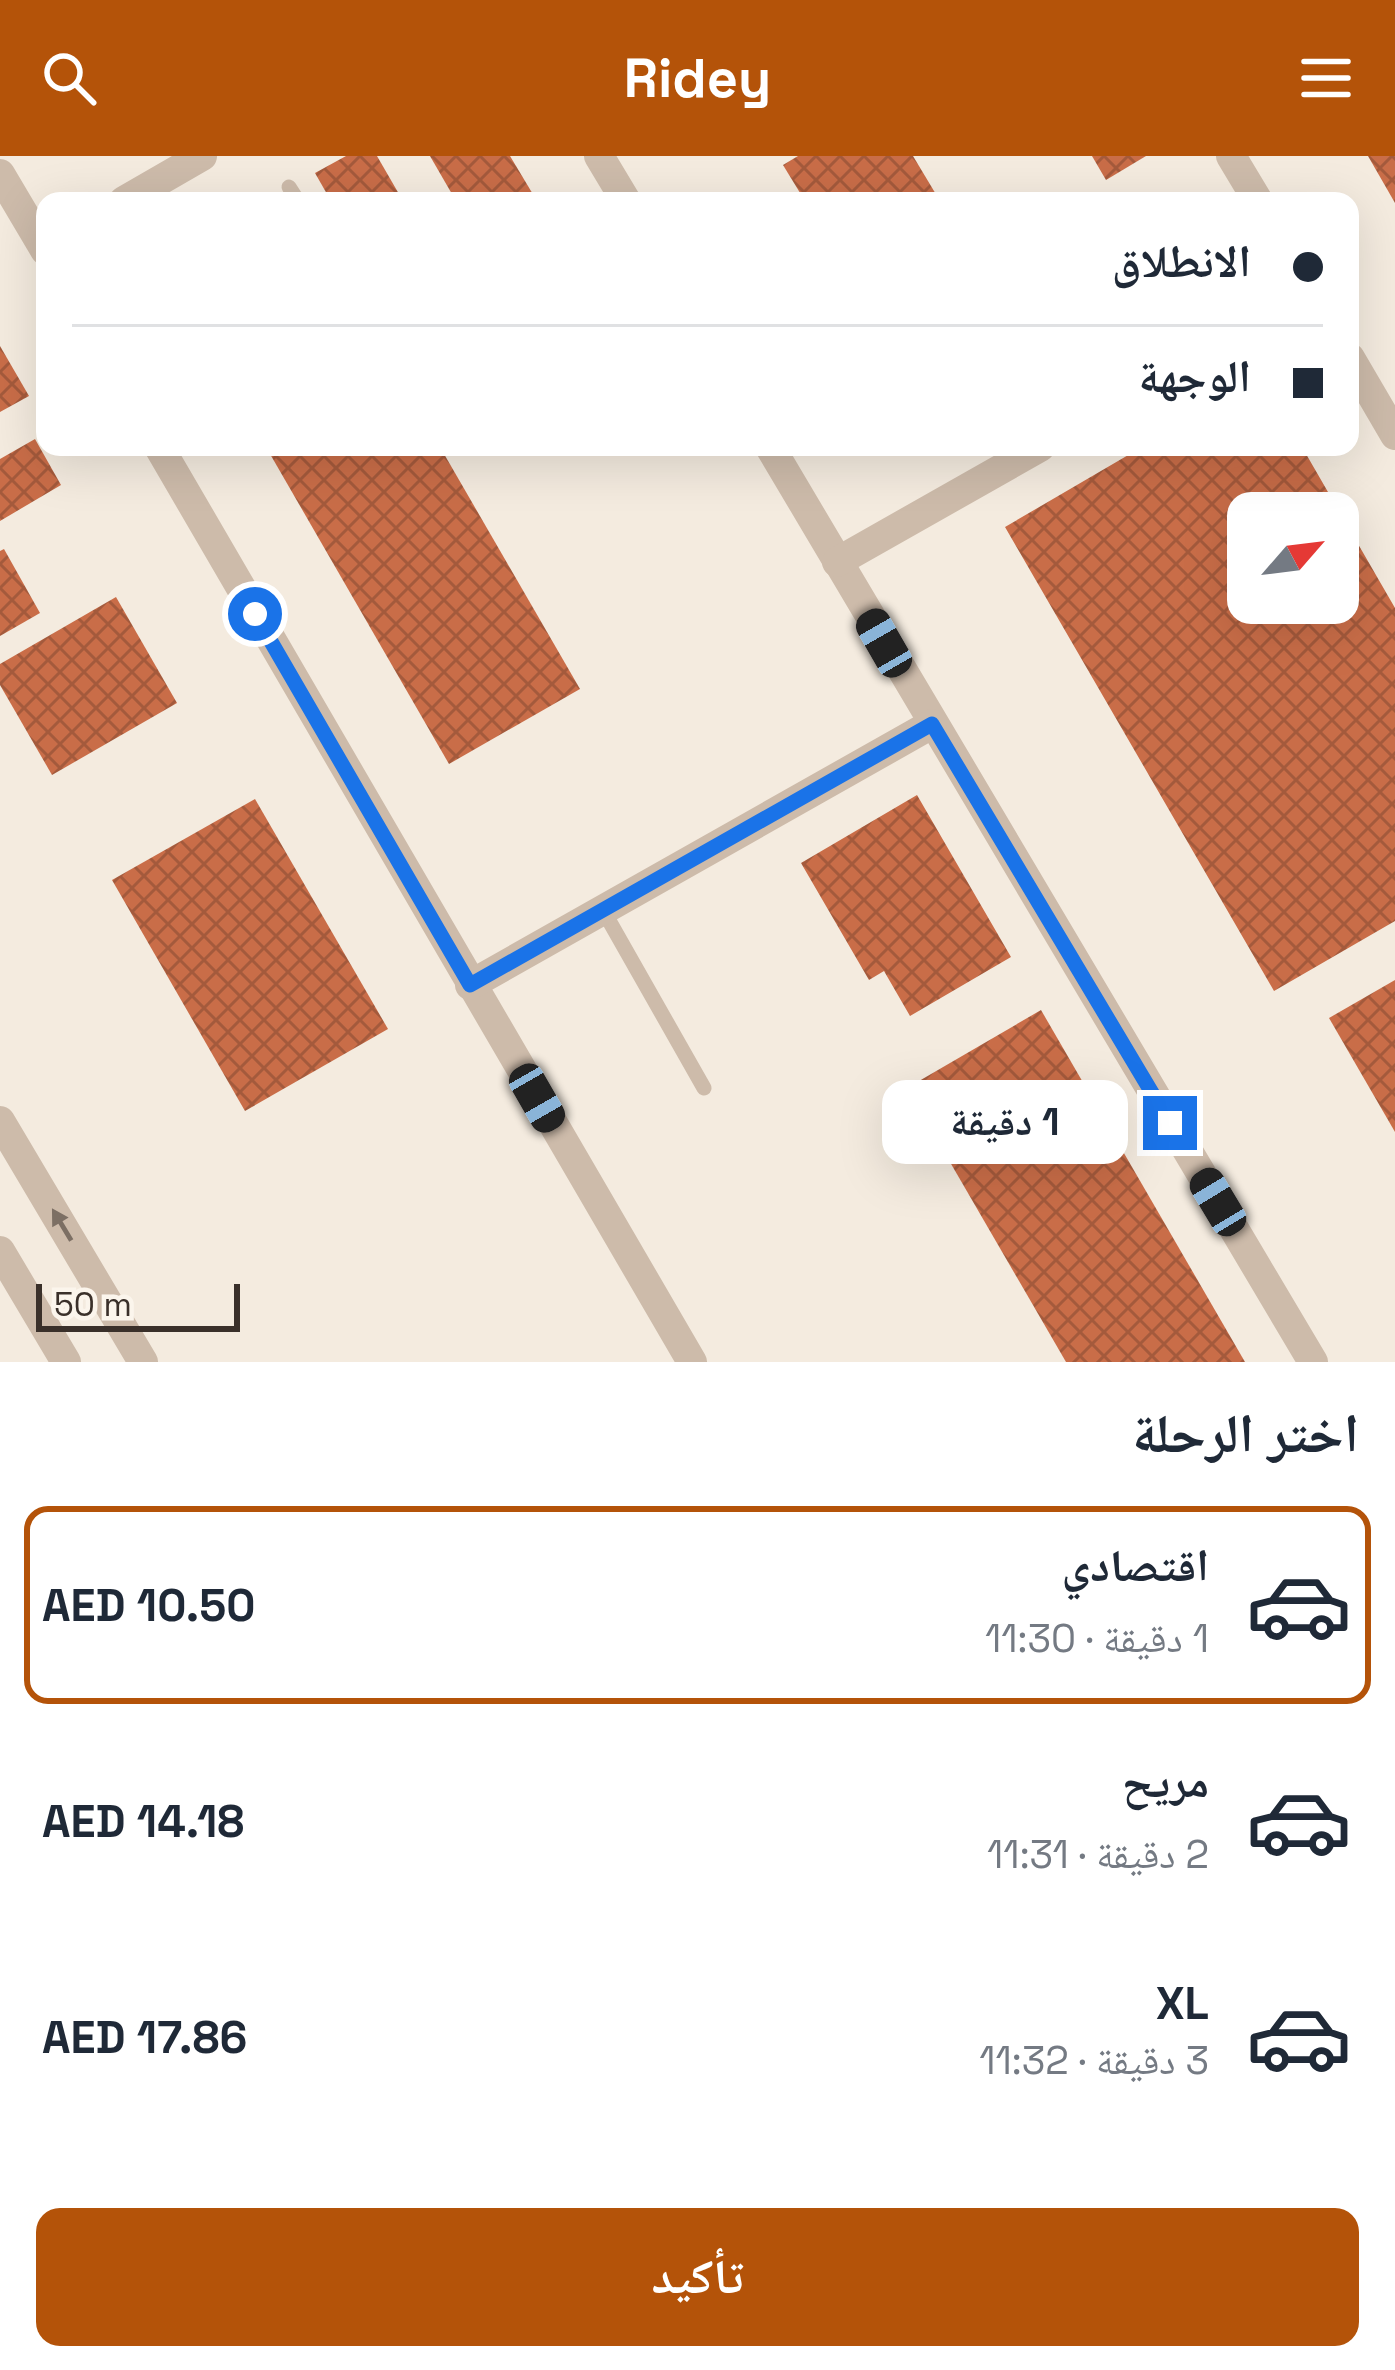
<!DOCTYPE html>
<html lang="ar">
<meta charset="utf-8">
<style>
:root{--surface:#fff;--page:#f2f2f3;--text:#1f2937;--muted:#747a83;--line:#e0e1e3;--accent:#b45309}
body{margin:0;font-family:"Space Grotesk","Noto Naskh Arabic",sans-serif;background:var(--page);color:var(--text);direction:rtl;height:100vh;display:flex;flex-direction:column;font-size:45px;white-space:nowrap}
*{box-sizing:border-box;margin:0}
p{font-size:39px;color:var(--muted)}
.icon{flex:none;width:66px;height:66px;fill:none;stroke:currentColor;stroke-width:2;stroke-linecap:round;stroke-linejoin:round}
.map{position:relative;height:1206px;overflow:hidden;direction:ltr}
.panel{display:flex;flex-direction:column;background:var(--surface);flex:1}
.panel>*{flex:none}
.top-card{position:absolute;left:36px;top:36px;width:1323px;height:264px;border-radius:24px;box-shadow:0 12px 48px #0002;direction:rtl;display:grid;align-content:center;height:264px;padding:0 36px;background:var(--surface)}
.needle{width:78px;rotate:62deg}
.buttons{position:absolute;left:1227px;top:336px;display:grid;gap:24px}
.buttons a{display:grid;place-items:center;width:132px;height:132px;border-radius:24px;background:var(--surface);box-shadow:0 12px 48px #0002;font-size:60px}
.scale{position:absolute;left:36px;bottom:30px;width:204px;box-sizing:border-box;padding-left:12px;border:6px solid #3a302a;border-top:0;font-size:33px;line-height:42px;white-space:nowrap;color:#3a302a;-webkit-text-stroke:9px #fbf5ec;paint-order:stroke}
.end{position:absolute;width:54px;height:54px;margin:-27px;border:15px solid #1a73e8;background:#fff;box-shadow:0 0 0 6px #fff}
.from{border-radius:50%}
.bubble{position:absolute;height:84px;border-radius:24px;background:var(--surface);box-shadow:0 12px 48px #0002;font-size:39px;font-weight:700;line-height:84px;text-align:center;direction:rtl}
.car{position:absolute;width:36px;height:72px;margin:-36px -18px;border-radius:15px;box-shadow:0 0 9px 3px #0007;background:linear-gradient(#222 24%,#8ab4d8 0 40%,#222 0 76%,#8ab4d8 0 86%,#222 0)}
.top-card b{display:flex;align-items:center;gap:42px;height:114px;font-size:45px}
.top-card b+b{border-top:3px solid var(--line)}
.top-card i{width:30px;height:30px;background:var(--text)}
ul{padding:0;list-style:none}
li{display:flex;align-items:center;gap:36px;height:198px;margin:0 24px 18px;padding:0 12px;border:6px solid transparent;border-radius:24px}
li div{flex:1}
li b{display:block;font-size:45px}
li em{font-style:normal;font-weight:700}
li.on{border-color:var(--accent)}
li>.icon{width:108px;height:108px;stroke-width:1.5}
h2{padding:0 36px;font-size:54px;line-height:144px}
.cta{display:flex;gap:24px;margin-top:auto;padding:24px 36px}
.cta a{flex:1;height:138px;border-radius:24px;background:var(--accent);color:#fff;font-size:48px;font-weight:700;line-height:138px;text-align:center}
header{display:flex;justify-content:space-between;align-items:center;height:156px;padding:0 36px;background:var(--accent);color:#fff;font-size:54px;font-weight:700}
.map>svg:first-child{display:block}
.building{fill:url(#building-cross-hatch);fill-rule:evenodd}
.lines{fill:none;stroke-linecap:round;stroke-linejoin:round}
.lane{stroke:#cdbbaa;stroke-width:15}
.street{stroke:#cdbbaa;stroke-width:30}
.oneway{fill:#7c6f64}
.route{stroke:#1a73e8;stroke-width:15}
</style>
<header><svg class="icon" aria-label="menu" viewBox="0 0 24 24"><path d="M4 6h16M4 12h16M4 18h16"/></svg>Ridey<svg class="icon" aria-label="search" viewBox="0 0 24 24"><circle cx="10" cy="10" r="6"/><path d="M15 15l6 6"/></svg></header>
<div class="map">
<svg width="1395" height="1206" viewBox="0 0 1395 1206">
<defs>
<pattern id="building-cross-hatch" width="8" height="8" patternUnits="userSpaceOnUse" patternTransform="scale(3)"><rect width="8" height="8" fill="#c96d48"/><path d="M0 0l8 8M0 8l8-8" fill="none" stroke="#a45a3c"/></pattern>
</defs>
<rect width="100%" height="100%" fill="#f4ebdf"/>
<!-- building -->
<g class="building">
<polygon points="346,0 377,0 403,45 331,45 315,17"/>
<polygon points="430,0 510,0 537,45 456,45"/>
<polygon points="798,0 913,0 940,45 805,45 783,9"/>
<polygon points="1092,0 1146,0 1106,24"/>
<polygon points="1368,0 1395,0 1395,47"/>
<polygon points="0,190 29,240 0,256"/>
<polygon points="35,283 61,329 0,365 0,303"/>
<polygon points="266,291 440,291 580,533 449,608"/>
<path d="M1142,291H1302L1395,452V765L1274,835L1005,371ZM1248,357H1338V447H1248Z"/>
<polygon points="4,393 40,457 0,480 0,395"/>
<polygon points="116,441 177,547 52,619 0,529 0,508"/>
<polygon points="917,639 1011,801 910,860 884,815 869,824 801,707"/>
<polygon points="255,643 388,873 245,955 112,724"/>
<polygon points="1395,824 1395,976 1329,862"/>
<polygon points="1041,854 1245,1206 1066,1206 907,932"/>
</g>
<g class="lines">
<!-- lane -->
<g class="lane">
<polyline points="289,31 298,45"/>
<polyline points="603,754 704,932"/>
</g>
<!-- street -->
<g class="street">
<polyline points="599,0 626,45"/>
<polyline points="1231,0 1258,45"/>
<polyline points="0,18 45,94"/>
<polyline points="124,45 202,0"/>
<polyline points="1350,202 1395,279"/>
<polyline points="159,291 692,1206"/>
<polyline points="770,291 1313,1206"/>
<polyline points="837,406 1040,291"/>
<polyline points="470,829 932,568"/>
<polyline points="0,965 143,1206"/>
<polyline points="0,1095 66,1206"/>
</g>
</g>
<!-- one-way arrows -->
<defs><path id="oneway-solid" d="M-6-.8H1V-3.2L6.5 0L1 3.2V.8H-6Z" transform="scale(3)"/></defs>
<use class="oneway" href="#oneway-solid" transform="translate(62 1069) rotate(-121)"/>
<g class="lines">
<!-- route -->
<polyline class="route" points="255,458 470,829 932,568 1170,967"/>
</g>
</svg>
<div class="buttons">
<a><svg class="needle" viewBox="-14 -14 28 28"><path d="M0-13l5 13h-10z" fill="#e53935"/><path d="M0 13l5-13h-10z" fill="#747a83"/></svg></a>
</div>
<div class="scale">50 m</div>
<i class="end from" style="left:255px;top:458px"></i>
<i class="end" style="left:1170px;top:967px"></i>
<div class="bubble" style="left:882px;top:924px;width:246px">1 دقيقة</div>
<i class="car" style="left:884px;top:487px;rotate:330deg"></i>
<i class="car" style="left:537px;top:942px;rotate:150deg"></i>
<i class="car" style="left:1218px;top:1046px;rotate:329deg"></i>
<div class="top-card">
<b><i class="from"></i>الانطلاق</b>
<b><i></i>الوجهة</b>
</div>
</div>
<section class="panel">
<h2>اختر الرحلة</h2>
<ul>
<li class="on"><svg class="icon" aria-label="car" viewBox="0 0 24 24"><path d="M5 17H2v-5l4-1 3-4h7l3 4 3 1v5h-3M9 17h6M6 11h13"/><circle cx="7" cy="17" r="2"/><circle cx="17" cy="17" r="2"/></svg><div><b>اقتصادي</b><p>1 دقيقة · 11:30</p></div><em>AED 10.50</em></li>
<li><svg class="icon" aria-label="car" viewBox="0 0 24 24"><path d="M5 17H2v-5l4-1 3-4h7l3 4 3 1v5h-3M9 17h6M6 11h13"/><circle cx="7" cy="17" r="2"/><circle cx="17" cy="17" r="2"/></svg><div><b>مريح</b><p>2 دقيقة · 11:31</p></div><em>AED 14.18</em></li>
<li><svg class="icon" aria-label="car" viewBox="0 0 24 24"><path d="M5 17H2v-5l4-1 3-4h7l3 4 3 1v5h-3M9 17h6M6 11h13"/><circle cx="7" cy="17" r="2"/><circle cx="17" cy="17" r="2"/></svg><div><b>XL</b><p>3 دقيقة · 11:32</p></div><em>AED 17.86</em></li>
</ul>
<div class="cta"><a>تأكيد</a></div>
</section>
